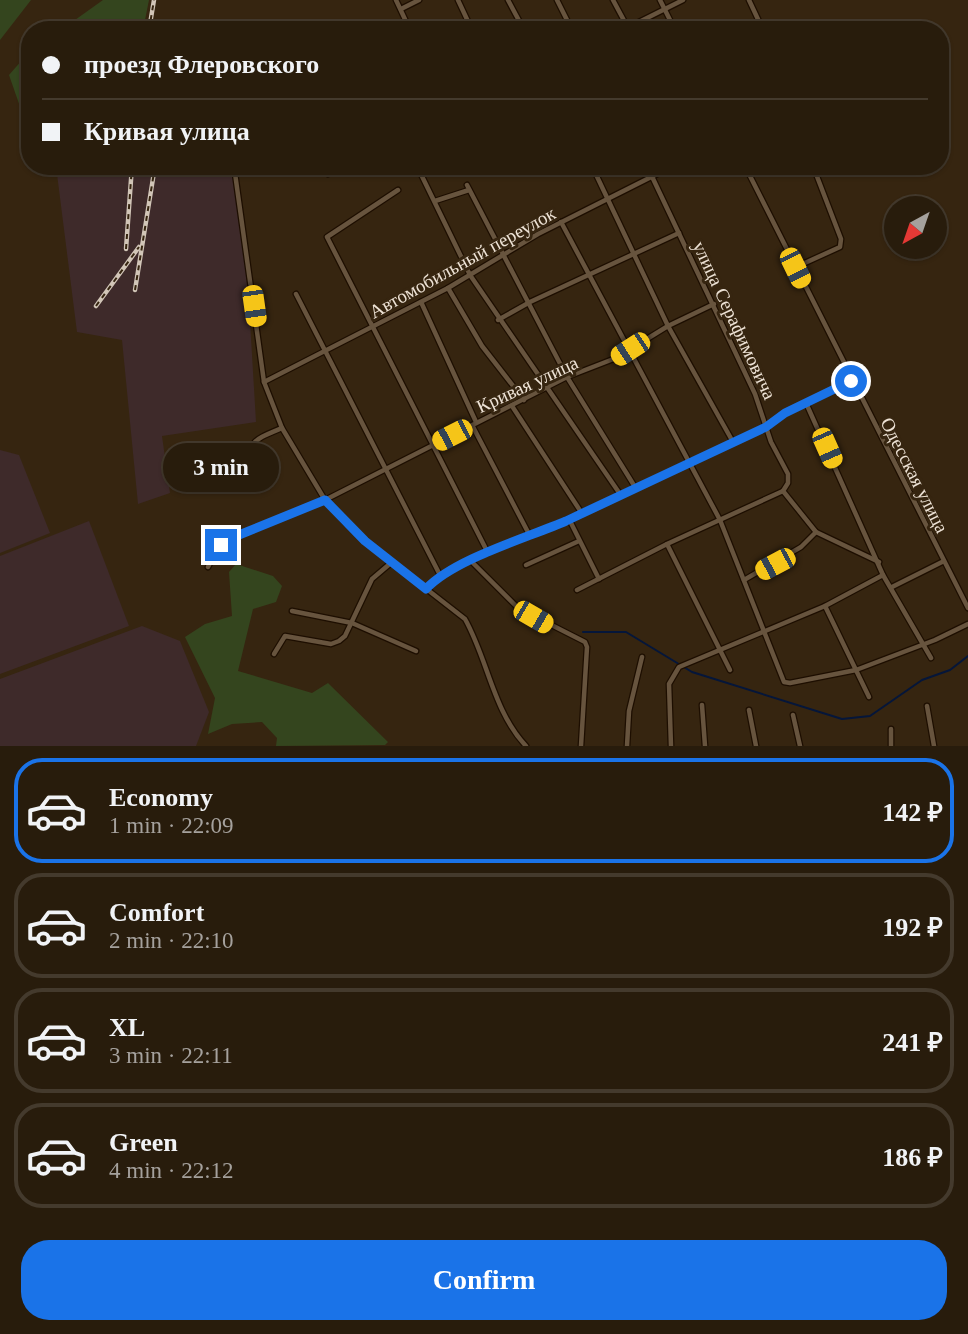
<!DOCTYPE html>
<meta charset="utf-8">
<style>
:root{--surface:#281c0c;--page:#302515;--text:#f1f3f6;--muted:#a5a19d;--line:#443a2d;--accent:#1a73e8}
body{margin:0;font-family:Georgia,serif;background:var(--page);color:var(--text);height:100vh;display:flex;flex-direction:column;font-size:26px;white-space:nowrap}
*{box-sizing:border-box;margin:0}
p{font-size:23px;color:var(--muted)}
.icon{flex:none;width:38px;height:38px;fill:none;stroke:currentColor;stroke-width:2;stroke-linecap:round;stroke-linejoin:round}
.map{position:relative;height:746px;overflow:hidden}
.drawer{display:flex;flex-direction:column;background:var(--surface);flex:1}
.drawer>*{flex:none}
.banner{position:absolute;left:21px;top:21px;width:928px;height:154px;border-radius:28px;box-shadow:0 2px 5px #0004,0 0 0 2px var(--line);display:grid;align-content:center;height:154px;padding:0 21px;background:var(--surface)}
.needle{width:46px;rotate:220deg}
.tools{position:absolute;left:884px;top:196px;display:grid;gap:14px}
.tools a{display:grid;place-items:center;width:63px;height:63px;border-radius:50%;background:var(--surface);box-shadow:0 2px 5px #0004,0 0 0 2px var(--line);font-size:35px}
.end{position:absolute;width:32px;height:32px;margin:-16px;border:9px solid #1a73e8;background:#fff;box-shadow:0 0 0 4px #fff}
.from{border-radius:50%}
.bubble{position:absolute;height:49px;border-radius:24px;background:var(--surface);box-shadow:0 2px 5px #0004,0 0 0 2px var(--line);font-size:23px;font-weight:800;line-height:49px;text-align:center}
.car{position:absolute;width:21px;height:42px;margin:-21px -10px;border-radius:9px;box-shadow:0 0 5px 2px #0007;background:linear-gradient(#f5c518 24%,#345 0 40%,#f5c518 0 76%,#345 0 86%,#f5c518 0)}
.banner b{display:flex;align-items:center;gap:24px;height:66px;font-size:26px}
.banner b+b{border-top:2px solid var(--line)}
.banner i{width:18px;height:18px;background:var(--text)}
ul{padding:12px 0 0;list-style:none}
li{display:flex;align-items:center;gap:21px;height:105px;margin:0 14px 10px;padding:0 7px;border:4px solid var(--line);border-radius:28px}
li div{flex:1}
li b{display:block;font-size:26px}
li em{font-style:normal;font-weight:800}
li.on{border-color:var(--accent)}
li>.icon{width:63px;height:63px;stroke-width:1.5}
.cta{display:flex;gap:14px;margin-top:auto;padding:14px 21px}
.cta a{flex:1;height:80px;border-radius:28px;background:var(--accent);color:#fff;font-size:28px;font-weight:800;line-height:80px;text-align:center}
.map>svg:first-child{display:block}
.industrial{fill:#3e2a2a}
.green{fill:#34451e}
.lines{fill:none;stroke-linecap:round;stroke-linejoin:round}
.stream{stroke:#05163a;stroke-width:2}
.minor-casing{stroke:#1d0e00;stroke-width:7}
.minor{stroke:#67543e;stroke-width:4.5}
.rail-casing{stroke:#d1c5b7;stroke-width:4.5}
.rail{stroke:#362510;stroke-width:2;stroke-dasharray:5;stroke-linecap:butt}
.route{stroke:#1a73e8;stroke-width:9}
.labels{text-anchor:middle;stroke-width:6;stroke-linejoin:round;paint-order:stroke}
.street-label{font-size:19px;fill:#ede2d5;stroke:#362510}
</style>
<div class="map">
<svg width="968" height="746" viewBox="0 0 968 746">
<rect width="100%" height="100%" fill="#362510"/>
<!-- industrial -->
<g class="industrial">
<polygon points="56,166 232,166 248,288 256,422 162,436 170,493 138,504 122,340 77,332"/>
<polygon points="0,450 19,455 50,533 0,553"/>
<polygon points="89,521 129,626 0,674 0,556"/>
<polygon points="142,626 180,641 209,712 196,746 0,746 0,679"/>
</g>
<!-- green -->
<g class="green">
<polygon points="0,0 31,0 0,40"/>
<polygon points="103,0 149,0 143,30 61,30"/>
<polygon points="30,51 30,116 24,118 9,75"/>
<polygon points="236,564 273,576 282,586 276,602 253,609 238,671 312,693 328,683 388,742 385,745 276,746 277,738 262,722 232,724 208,734 215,698 185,637 205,624 232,616 229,572"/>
</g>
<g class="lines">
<!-- stream -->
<polyline class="stream" points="583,632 626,632 692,672 842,719 870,716 922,680 950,670 968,656"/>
<defs>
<g id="minor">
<polyline points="396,0 410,30"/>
<polyline points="458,0 472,30"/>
<polyline points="508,0 524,30"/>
<polyline points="557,0 572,30"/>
<polyline points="613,0 628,28"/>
<polyline points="660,0 675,30"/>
<polyline points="749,0 763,30"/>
<polyline points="401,9 419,0"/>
<polyline points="623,30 683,0"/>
<path d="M234,166L264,382L282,428L325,500L344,521L365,541L465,619C488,660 493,711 526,746"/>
<polyline points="417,166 470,275 620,494"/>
<polyline points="592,166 668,326 733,442"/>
<polyline points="647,166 755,394 771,442 788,474 788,483 783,491 816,532 879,562"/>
<polyline points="745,166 968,608"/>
<polyline points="328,174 341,166"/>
<polyline points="467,185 567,377 635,487"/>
<polyline points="398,190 327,237 488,553"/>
<polyline points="435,201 469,190"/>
<polyline points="561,222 720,520 784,682 790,683 856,670 935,640 968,624"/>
<polyline points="796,267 840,247 841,239 813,166"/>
<polyline points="448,288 482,346 524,400"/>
<polyline points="296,294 441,577"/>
<polyline points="421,302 476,422"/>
<polyline points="498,320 530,302 679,233"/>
<polyline points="264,382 448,288 538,234 673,166"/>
<polyline points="806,403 883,575 931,658"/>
<polyline points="512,406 581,512"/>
<polyline points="472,425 530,536"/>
<path d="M249,475C248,441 251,441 282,428"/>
<polyline points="569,519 599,579"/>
<polyline points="667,544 730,670"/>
<polyline points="472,562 518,608 585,642 587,647 581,746"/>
<polyline points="526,565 579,541"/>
<polyline points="208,567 215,553 229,539 325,500 567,377 616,358 668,326 714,304"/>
<polyline points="744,580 801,547 816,532"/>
<polyline points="892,587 944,561"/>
<path d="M426,589C453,560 528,538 566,520C633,490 699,458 766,427L785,413L851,381"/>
<polyline points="577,590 667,544 783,491"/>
<polyline points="825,606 869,697"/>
<polyline points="292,611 352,623 416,651"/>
<polyline points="274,654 285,636 331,644 339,641 345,636 372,579 392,562"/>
<polyline points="702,705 705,746"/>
<polyline points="927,706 934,746"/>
<polyline points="749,710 756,746"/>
<polyline points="793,715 800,746"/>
<polyline points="627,746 629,711 642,657"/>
<polyline points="671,746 669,684 679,667 825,606 883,575"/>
<polyline points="891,746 891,729"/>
</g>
</defs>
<!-- minor casing -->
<use href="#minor" class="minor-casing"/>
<!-- minor -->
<use href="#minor" class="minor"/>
<defs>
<g id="rail">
<polyline points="149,30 154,0"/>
<polyline points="126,249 132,166"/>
<polyline points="135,290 155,166"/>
<polyline points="96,306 139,247"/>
</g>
</defs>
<!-- rail casing -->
<use href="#rail" class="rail-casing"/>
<!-- rail -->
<use href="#rail" class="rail"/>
</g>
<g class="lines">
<!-- route -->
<path class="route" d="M221,545L229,539L325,500L365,541L426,589C454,559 527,538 566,521C633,490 699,458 766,427L785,413L851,381"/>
</g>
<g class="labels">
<!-- street labels -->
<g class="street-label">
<text transform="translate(462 262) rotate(-29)" y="7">Автомобильный переулок</text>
<text transform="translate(735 320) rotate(65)" y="7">улица Серафимовича</text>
<text transform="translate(527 384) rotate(-25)" y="7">Кривая улица</text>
<text transform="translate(915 475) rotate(63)" y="7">Одесская улица</text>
</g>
</g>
</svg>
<div class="tools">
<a><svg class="needle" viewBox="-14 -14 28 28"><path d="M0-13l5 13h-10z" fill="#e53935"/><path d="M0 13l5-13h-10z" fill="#a5a19d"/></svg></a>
</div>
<i class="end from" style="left:851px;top:381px"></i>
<i class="end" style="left:221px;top:545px"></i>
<div class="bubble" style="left:163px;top:443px;width:116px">3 min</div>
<i class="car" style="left:795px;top:268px;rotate:154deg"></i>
<i class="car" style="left:254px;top:306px;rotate:172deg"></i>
<i class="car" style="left:630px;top:349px;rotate:237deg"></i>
<i class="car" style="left:452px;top:435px;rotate:243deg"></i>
<i class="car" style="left:827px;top:448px;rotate:156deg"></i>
<i class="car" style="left:775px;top:564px;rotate:242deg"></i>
<i class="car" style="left:533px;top:617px;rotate:120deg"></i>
<div class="banner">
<b><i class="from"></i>проезд Флеровского</b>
<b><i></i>Кривая улица</b>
</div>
</div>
<section class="drawer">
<ul>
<li class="on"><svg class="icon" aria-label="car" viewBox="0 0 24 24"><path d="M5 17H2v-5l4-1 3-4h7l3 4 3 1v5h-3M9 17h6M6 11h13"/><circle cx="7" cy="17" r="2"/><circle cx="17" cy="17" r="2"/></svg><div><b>Economy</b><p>1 min · 22:09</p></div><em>142 ₽</em></li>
<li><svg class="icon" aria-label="car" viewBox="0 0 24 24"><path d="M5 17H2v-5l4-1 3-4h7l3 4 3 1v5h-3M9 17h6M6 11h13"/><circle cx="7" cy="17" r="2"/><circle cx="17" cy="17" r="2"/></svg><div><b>Comfort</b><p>2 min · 22:10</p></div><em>192 ₽</em></li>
<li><svg class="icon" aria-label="car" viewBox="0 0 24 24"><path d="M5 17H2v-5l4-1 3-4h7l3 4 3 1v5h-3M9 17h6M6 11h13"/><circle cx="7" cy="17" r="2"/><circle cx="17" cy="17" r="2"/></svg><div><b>XL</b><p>3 min · 22:11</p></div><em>241 ₽</em></li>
<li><svg class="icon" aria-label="car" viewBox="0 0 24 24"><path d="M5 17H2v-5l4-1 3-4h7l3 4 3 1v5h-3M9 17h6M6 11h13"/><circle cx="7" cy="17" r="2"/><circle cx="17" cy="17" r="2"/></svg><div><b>Green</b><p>4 min · 22:12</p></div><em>186 ₽</em></li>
</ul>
<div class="cta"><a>Confirm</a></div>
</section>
